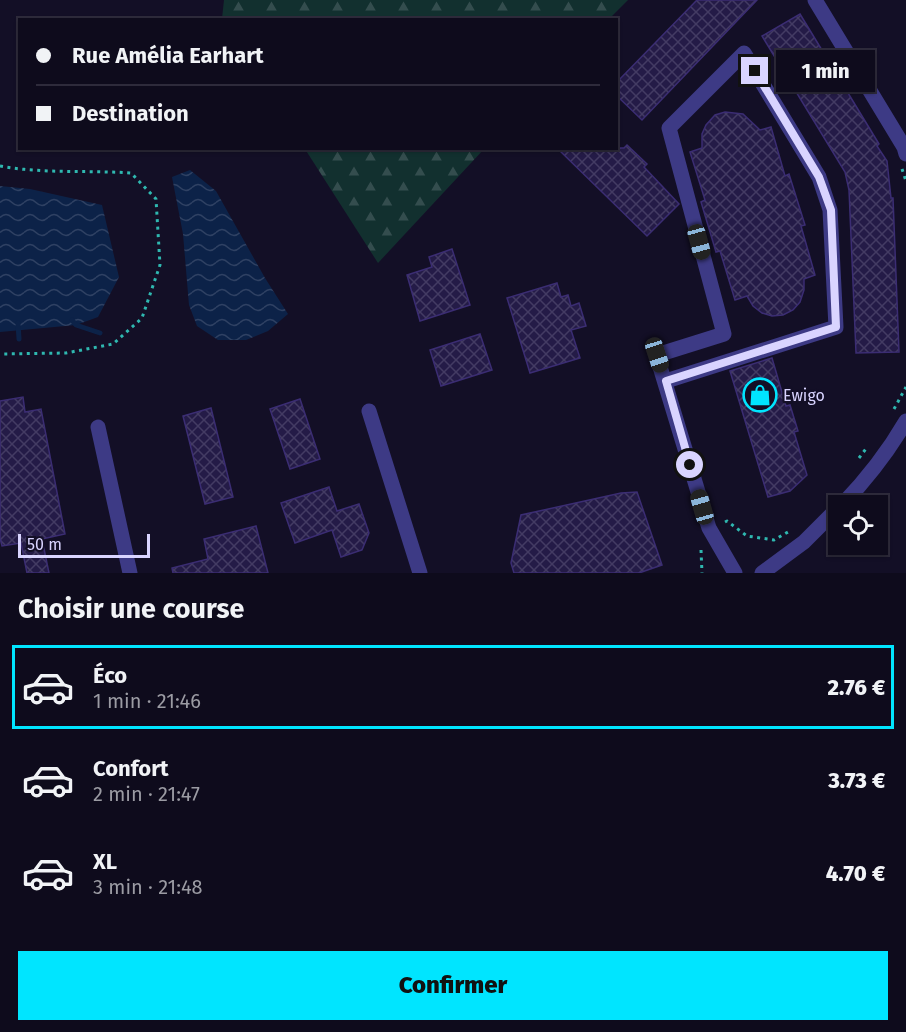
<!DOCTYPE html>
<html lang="fr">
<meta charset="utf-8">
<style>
:root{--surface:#0e0b1c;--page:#171425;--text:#f1f3f6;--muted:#9b9ba3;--line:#2e2b3b;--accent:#00e5ff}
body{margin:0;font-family:"Fira Sans",sans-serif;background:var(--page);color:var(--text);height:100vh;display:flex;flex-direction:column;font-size:22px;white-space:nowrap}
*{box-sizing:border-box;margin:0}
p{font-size:20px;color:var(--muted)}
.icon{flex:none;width:33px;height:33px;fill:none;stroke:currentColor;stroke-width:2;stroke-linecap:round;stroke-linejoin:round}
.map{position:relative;height:573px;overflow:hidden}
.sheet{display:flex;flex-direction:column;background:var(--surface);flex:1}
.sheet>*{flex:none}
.guide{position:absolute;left:18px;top:18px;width:600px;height:132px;border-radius:0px;box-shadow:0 2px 4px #0004,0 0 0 2px var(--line);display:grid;align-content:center;height:132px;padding:0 18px;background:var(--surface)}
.fabs{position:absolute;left:828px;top:495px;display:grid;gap:12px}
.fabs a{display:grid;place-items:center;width:60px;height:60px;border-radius:0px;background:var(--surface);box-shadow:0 2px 4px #0004,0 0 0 2px var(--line);font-size:30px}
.scale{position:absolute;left:18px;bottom:15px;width:132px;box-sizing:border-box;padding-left:6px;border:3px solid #d9d4ff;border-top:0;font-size:16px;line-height:21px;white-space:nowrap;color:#d9d4ff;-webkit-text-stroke:4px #130f26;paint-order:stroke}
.end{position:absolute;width:27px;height:27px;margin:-14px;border:8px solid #d9d4ff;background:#111;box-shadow:0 0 0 3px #111}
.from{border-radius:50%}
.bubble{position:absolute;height:42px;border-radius:0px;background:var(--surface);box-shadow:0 2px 4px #0004,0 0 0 2px var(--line);font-size:20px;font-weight:800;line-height:42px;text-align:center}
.car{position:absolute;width:18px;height:36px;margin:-18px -9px;border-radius:8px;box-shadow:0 0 4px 2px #0007;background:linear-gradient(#222 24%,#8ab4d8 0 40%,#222 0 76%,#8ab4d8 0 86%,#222 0)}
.guide b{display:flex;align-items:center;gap:21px;height:57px;font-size:22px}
.guide b+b{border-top:2px solid var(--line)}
.guide i{width:15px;height:15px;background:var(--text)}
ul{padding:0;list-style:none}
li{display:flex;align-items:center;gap:18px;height:84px;margin:0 12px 9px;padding:0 6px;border:3px solid transparent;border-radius:0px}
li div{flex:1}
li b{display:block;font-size:22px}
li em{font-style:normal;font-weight:800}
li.current{border-color:var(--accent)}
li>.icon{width:54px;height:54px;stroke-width:1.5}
h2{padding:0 18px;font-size:27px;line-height:72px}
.button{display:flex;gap:12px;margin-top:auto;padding:12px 18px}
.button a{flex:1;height:69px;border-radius:0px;background:var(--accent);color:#111;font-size:24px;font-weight:800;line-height:69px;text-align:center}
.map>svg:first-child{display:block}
.forest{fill:url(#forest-firs)}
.water{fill:url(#water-waves)}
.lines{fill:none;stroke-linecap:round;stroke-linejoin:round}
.stream{stroke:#0c2248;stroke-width:5}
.building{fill:url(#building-cross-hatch);stroke:#3b2d73;stroke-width:1.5}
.path{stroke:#2fb8b0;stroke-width:3;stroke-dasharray:3 4.5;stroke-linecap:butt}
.minor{stroke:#3d3a85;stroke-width:15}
.route{stroke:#d9d4ff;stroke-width:8}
.labels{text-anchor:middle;stroke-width:4.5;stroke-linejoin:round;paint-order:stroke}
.poi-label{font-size:16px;fill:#d9d4ff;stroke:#130f26;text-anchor:start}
</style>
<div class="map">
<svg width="906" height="573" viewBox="0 0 906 573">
<defs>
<pattern id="forest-firs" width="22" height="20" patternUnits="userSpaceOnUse" patternTransform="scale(1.5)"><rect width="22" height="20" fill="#12302f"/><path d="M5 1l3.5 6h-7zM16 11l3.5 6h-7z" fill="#344d4e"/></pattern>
<pattern id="water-waves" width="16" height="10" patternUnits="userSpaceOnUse" patternTransform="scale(1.5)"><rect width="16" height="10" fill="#0c2248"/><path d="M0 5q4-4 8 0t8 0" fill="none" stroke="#2f4163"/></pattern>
<pattern id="building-cross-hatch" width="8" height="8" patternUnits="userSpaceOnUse" patternTransform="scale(1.5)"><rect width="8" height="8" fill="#241b47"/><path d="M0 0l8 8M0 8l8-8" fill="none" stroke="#433b63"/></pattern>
</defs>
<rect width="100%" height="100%" fill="#130f26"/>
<!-- forest -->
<g class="forest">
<polygon points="224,0 628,0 608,20 222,19"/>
<polygon points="305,149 484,149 378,263"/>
</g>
<!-- water -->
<g class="water">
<polygon points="190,170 216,191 265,278 288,314 268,331 246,340 218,340 197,326 189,305 183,234 172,177"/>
<polygon points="0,186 30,189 102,205 119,277 98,317 76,325 0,332"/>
</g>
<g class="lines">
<!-- stream -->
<g class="stream">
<polyline points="72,320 76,325 100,333"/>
<polyline points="18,323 19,339"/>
</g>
</g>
<!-- building -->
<g class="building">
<polygon points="697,0 757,0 642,120 616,95 616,83"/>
<polygon points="800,14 879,144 877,146 887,161 891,198 893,198 899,352 856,353 849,190 845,172 762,36"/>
<polygon points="725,112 743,114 760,130 771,127 785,176 789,174 805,225 801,226 815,275 804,279 804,290 800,302 793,310 783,315 772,316 762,313 753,306 747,296 735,300 720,251 716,252 701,202 705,200 690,152 702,148 702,134 706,125 715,115"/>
<polygon points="627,145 647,164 644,167 679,204 647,236 557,148 624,148"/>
<polygon points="452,249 470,305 420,321 407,275 432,267 429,257"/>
<polygon points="557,283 561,297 568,295 571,306 579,303 586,326 571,330 580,358 530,373 507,298"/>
<polygon points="480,334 492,370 441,386 430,350"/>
<polygon points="772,358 786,406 790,405 798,431 794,432 807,475 790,491 768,497 730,371"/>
<polygon points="23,397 25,412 41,409 65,534 42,539 49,573 27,573 21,543 2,546 0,538 0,401"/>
<polygon points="300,399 320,459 290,469 270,409"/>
<polygon points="211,408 233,497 205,504 183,416"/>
<polygon points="329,487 337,511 359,504 369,533 362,550 341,557 332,530 295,543 281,503"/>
<polygon points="637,492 662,565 639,573 514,573 511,563 521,515 621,493"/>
<polygon points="256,526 268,573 173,573 172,568 208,559 204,539"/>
</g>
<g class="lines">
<!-- path -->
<g class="path">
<path d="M0,166C43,174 87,170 131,173L156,199L160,265L142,318L113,344L66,353L0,354"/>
<polyline points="902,169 906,181"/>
<polyline points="894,409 906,387"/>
<polyline points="859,458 868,446"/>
<polyline points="725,522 727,521 747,536 774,540 788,532"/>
<polyline points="701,550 702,573"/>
</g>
<!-- minor -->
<g class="minor">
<polyline points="815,0 904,147 906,154"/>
<polyline points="654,347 709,528 735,573"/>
<polyline points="657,355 724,334 669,128 744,53 819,177 830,210 836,327 666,381"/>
<polyline points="369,411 420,573"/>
<polyline points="98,427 130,573"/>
<path d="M841,506C866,480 888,452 906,421"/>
<polyline points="762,573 804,542 838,508"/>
</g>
</g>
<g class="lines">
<!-- route -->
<polyline class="route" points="690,465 666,381 836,327 831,210 819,177 755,71"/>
</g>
<!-- icons -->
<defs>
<symbol id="shop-ring" viewBox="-11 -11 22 22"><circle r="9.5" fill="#130f26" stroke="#00e5ff" stroke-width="1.5"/><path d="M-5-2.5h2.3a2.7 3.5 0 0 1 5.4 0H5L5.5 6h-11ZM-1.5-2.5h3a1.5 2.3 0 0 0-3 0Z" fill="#00e5ff"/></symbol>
</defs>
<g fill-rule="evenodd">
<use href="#shop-ring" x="741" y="376" width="38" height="38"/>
</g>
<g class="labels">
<!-- poi labels -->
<g class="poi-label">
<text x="783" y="401">Ewigo</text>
</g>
</g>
</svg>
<div class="fabs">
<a><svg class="icon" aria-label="locate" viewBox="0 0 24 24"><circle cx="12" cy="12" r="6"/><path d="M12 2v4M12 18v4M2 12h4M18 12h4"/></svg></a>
</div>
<div class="scale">50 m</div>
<i class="end from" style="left:690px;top:465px"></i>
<i class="end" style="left:755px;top:71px"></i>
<div class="bubble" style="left:776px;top:50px;width:99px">1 min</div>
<i class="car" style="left:699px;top:242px;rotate:165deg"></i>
<i class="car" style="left:657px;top:355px;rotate:162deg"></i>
<i class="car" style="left:702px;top:507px;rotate:344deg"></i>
<div class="guide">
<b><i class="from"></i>Rue Amélia Earhart</b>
<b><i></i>Destination</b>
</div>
</div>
<section class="sheet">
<h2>Choisir une course</h2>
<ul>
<li class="current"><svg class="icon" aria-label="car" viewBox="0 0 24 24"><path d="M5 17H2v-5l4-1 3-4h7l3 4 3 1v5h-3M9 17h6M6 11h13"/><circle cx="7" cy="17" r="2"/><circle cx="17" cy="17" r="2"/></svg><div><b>Éco</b><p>1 min · 21:46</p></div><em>2.76 €</em></li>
<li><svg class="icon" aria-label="car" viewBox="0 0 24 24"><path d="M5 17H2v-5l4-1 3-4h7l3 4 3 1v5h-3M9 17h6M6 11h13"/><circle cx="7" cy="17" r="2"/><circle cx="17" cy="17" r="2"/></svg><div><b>Confort</b><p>2 min · 21:47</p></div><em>3.73 €</em></li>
<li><svg class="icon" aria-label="car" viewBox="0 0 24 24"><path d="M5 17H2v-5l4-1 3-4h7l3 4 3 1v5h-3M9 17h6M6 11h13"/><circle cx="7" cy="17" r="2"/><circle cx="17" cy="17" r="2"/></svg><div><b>XL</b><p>3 min · 21:48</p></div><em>4.70 €</em></li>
</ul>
<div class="button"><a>Confirmer</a></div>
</section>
